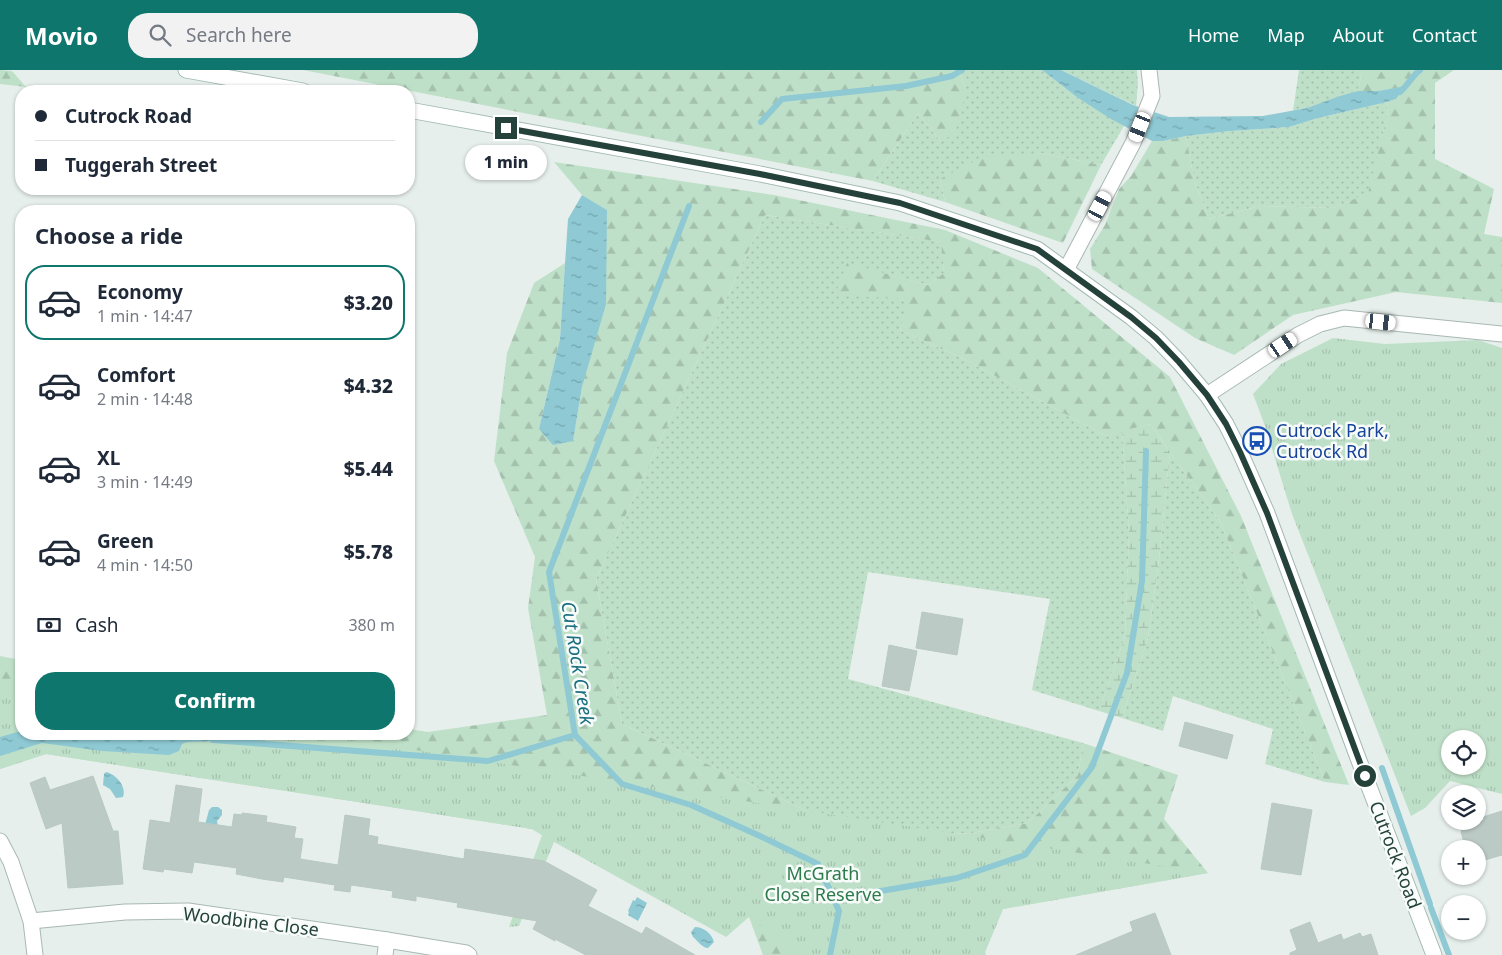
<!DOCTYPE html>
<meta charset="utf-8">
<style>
:root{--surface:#fff;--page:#f2f2f3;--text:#1f2937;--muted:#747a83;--line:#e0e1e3;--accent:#0f766e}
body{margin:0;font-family:"Noto Sans",sans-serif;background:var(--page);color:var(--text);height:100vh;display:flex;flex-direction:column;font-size:19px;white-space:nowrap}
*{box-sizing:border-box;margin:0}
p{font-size:16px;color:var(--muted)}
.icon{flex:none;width:28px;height:28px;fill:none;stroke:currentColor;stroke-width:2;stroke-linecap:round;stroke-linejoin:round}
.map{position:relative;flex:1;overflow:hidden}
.panel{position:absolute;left:15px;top:135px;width:400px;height:535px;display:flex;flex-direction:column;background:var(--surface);border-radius:20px;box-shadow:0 1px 4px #0004}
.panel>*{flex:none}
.banner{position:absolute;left:15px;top:15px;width:400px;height:110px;border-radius:20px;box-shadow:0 1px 4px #0004;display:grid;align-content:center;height:110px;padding:0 20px;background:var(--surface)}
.controls{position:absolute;left:1441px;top:660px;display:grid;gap:10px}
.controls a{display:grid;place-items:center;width:45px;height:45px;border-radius:50%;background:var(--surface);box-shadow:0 1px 4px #0004;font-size:25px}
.end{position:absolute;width:22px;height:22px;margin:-11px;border:6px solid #24423a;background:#fff;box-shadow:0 0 0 2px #fff}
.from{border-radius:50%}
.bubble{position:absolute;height:35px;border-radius:18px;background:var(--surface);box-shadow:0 1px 4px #0004;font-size:16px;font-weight:800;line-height:35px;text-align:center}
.car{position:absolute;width:15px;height:30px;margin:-15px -8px;border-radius:6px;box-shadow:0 0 4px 1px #0007;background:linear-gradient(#fff 24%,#345 0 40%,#fff 0 76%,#345 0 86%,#fff 0)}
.banner b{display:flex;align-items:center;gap:18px;height:48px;font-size:19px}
.banner b+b{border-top:1px solid var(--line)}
.banner i{width:12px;height:12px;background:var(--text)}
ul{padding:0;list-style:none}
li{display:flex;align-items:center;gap:15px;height:75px;margin:0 10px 8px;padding:0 10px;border:2px solid transparent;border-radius:20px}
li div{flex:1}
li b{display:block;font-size:19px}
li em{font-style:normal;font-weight:800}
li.on{border-color:var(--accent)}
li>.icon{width:45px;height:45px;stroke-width:1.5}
h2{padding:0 20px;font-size:22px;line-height:60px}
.pay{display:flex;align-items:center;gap:12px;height:55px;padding:0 20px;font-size:19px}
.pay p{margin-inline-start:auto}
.primary-button{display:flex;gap:10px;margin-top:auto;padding:10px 20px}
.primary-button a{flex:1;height:58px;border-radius:20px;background:var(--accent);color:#fff;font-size:20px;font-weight:800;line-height:58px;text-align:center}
header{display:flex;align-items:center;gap:30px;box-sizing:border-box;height:70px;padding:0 25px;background:var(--accent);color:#fff}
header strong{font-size:24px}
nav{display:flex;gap:28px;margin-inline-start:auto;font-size:18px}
.search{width:350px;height:45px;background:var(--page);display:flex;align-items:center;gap:12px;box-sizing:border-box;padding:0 18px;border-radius:20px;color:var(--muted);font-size:19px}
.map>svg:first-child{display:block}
.grass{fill:url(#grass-dots)}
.forest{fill:url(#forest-firs)}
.wetland{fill:url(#wetland-marsh)}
.park{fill:url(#park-tufts);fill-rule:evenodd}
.water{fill:url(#water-ripples)}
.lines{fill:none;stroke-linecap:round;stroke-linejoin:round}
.stream{stroke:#8ec9d4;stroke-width:6}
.building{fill:#bbcac4;stroke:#b8c9c2}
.street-casing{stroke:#a8b8b2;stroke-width:17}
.secondary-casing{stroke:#a4bbb3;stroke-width:17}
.street{stroke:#fff;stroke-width:15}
.secondary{stroke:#fff;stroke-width:15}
.route{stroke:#24423a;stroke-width:6}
.labels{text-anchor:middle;stroke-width:5;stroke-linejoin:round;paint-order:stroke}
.transit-label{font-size:18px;fill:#164399;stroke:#f7fbf9;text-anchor:start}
.street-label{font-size:18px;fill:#24423a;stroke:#f7fbf9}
.park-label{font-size:18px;fill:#2d7a4b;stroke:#f7fbf9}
.water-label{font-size:19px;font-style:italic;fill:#1c6f80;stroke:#f7fbf9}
</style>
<header>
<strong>Movio</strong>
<div class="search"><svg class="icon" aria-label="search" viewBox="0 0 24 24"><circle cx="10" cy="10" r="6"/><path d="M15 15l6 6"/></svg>Search here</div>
<nav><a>Home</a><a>Map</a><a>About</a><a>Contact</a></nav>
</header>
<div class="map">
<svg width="1502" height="885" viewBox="0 0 1502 885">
<defs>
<pattern id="grass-dots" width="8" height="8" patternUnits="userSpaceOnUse" patternTransform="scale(1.25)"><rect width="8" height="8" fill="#bfe0c8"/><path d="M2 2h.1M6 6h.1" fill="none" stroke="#a4c1ad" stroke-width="1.8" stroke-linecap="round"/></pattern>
<pattern id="forest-firs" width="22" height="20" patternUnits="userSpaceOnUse" patternTransform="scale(1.25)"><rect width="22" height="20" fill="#bfe0c8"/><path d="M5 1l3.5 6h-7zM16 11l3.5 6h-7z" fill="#a4c1ad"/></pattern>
<pattern id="wetland-marsh" width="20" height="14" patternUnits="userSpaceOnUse" patternTransform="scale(1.25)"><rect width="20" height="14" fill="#bfe0c8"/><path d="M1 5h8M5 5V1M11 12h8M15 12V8" fill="none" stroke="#a4c1ad"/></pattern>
<pattern id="park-tufts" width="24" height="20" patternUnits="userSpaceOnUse" patternTransform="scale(1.25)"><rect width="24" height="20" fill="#bfe0c8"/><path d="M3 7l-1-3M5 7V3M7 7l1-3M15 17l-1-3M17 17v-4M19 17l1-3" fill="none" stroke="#a4c1ad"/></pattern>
<pattern id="water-ripples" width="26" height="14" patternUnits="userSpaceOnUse" patternTransform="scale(1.25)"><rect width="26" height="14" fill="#8ec9d4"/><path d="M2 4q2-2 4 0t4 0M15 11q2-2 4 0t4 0" fill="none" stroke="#74a5ad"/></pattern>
</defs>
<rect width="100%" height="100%" fill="#e6efeb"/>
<!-- grass -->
<g class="grass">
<polygon points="959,0 1042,0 1078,28 1124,56 1101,95 1041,83 940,109 945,132 873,111 918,43 941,72 965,16"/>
<polygon points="1061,0 1137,0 1138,13 1136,36"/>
<path d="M1299,0H1362L1358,21C1336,27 1316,37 1293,41Z"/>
<polygon points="1387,32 1388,42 1369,123 1334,138 1260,136 1209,149 1194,110 1186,66 1230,61 1289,57 1318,48"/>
<polygon points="765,145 942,172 944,203 928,215 848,194 910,229 900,260 964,289 1106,366 1122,361 1129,463 1125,566 1099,641 1032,620 1050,529 868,502 848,609 1083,673 1078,705 1028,753 972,763 882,767 839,756 622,654 596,509"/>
<polygon points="1170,382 1221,453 1325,712 1265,694 1273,659 1173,626 1163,661 1122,648 1148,568 1159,489"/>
</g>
<!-- forest -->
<g class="forest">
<polygon points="0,0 12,1 26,17 0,14"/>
<polygon points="303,0 959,0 965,16 961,48 954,63 941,72 918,43 873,111"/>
<polygon points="1362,0 1454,0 1435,13 1435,89 1494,119 1484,164 1502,167 1502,233 1396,222 1293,245 1234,285 1195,268 1092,199 1090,179 1105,155 1119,119 1131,106 1152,71 1163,71 1186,66 1194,110 1209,149 1260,136 1334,138 1368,123 1388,42 1387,32 1396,29 1405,17 1378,21 1358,21"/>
<polygon points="1041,83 1101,95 1063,173 945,132 940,109 983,87"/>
<polygon points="554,92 774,125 945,160 1038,198 1170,307 1241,446 1349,715 1325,712 1221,453 1150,354 1106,366 964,289 900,260 909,229 835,225 847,193 928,215 944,203 941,172 765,145 596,509 622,654 839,756 882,767 972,763 1028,753 1078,705 1083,673 1178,705 1164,749 1208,803 1003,839 985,882 986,885 763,885 749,847 542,765 532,759 46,684 0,699 0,686 162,664 409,664 409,659 428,662 547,645 528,538 535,487 494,391 507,283 534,213 565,193 560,269 539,359 573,371 582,317 607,140 582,125"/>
<polygon points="0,586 21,590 21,661 0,667"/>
</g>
<!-- wetland -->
<polygon class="wetland" points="1150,354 1170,382 1159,489 1148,568 1122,648 1099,641 1125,566 1129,463 1122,361"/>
<!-- park -->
<g class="park">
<path d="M1333,268L1385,274L1478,270L1502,278V724L1450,711L1425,738L1411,746L1292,444L1265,356L1253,324L1281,294ZM1450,669H1478V696H1450Z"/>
<polygon points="0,616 21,619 21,664 312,664 1208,803 1003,839 985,882 986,885 797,885 749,847 726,867 554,772 519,856 509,857 542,765 532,759 46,684 0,699"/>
</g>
<!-- water -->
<g class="water">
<polygon points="1042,0 1061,0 1133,35 1169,47 1263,46 1307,38 1340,26 1358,21 1378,21 1406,16 1396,29 1387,32 1318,48 1289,57 1230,61 1186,66 1163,71 1152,71 1111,49 1078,28"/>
<polygon points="582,125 607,140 606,234 582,317 573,371 553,375 539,359 560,269 568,149"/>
<polygon points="21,661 21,664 162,664 219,671 187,672 182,674 179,681 169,685 102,681 42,673 0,686 0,667"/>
<path d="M106,702C116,704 127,717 123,727L116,728L110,719L103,715L104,704Z"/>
<polygon points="212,737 218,737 222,740 222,745 217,751 218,757 205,755 209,740"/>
<polygon points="637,827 647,833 638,851 628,845 629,842 628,841 633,830 635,831"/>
<path d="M695,857C704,857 712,864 714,872L708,878C702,878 698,871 693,867L691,862Z"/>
</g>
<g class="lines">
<!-- stream -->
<g class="stream">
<path d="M1400,22C1408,15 1412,6 1420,0"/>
<polyline points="761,52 782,29 906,16 952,6 962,0"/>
<polyline points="575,665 622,714 691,735 760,766 818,794 839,841 830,885"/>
<polyline points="213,670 488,691 575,665 549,502 689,136"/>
<polyline points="1382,698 1430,834"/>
<polyline points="834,829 957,808 1025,785 1092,697 1127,603 1142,511 1146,381"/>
<polyline points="1431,838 1449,885"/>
</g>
</g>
<!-- building -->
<g class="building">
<polygon points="922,542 963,549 957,585 916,578"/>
<polygon points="889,575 917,581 909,621 882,616"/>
<polygon points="1185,652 1233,665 1227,689 1179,676"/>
<polygon points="93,706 113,761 118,761 123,814 68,818 62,753 46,759 30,713 45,707 50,720"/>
<polygon points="176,715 202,719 198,752 232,757 234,744 242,745 242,743 267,746 266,752 296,757 294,768 303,769 300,789 338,795 345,745 370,749 368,765 378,767 377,774 464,789 465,779 544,791 597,820 588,836 642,864 646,857 695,885 586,885 555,869 555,871 533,859 537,851 457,837 458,833 416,826 416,831 392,827 393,821 351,815 350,822 334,820 335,815 284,807 283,812 262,809 236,804 237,798 194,792 192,803 164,799 163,802 143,799 150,750 170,753"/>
<polygon points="1272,733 1312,740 1301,805 1261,799"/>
<polygon points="1502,741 1502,785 1478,792 1478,779 1466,779 1461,762 1464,756 1484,750 1483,747"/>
<polygon points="1155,843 1171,885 1076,885 1133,861 1130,852"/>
<polygon points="1310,852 1318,873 1341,864 1343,870 1360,863 1362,867 1371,864 1378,885 1290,885 1290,883 1297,880 1290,860"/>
</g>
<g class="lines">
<defs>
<g id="street">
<polyline points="1066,200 1133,73 1152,26 1149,0"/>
<polyline points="1207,325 1298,265 1320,254 1344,248 1502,264"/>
<polyline points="0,771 11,792 31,851 35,885"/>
<polyline points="31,851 125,842 188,841 387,870 466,883 469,885"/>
<polyline points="385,885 387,870"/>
</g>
<g id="secondary">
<polyline points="186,0 303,21"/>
<polyline points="409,40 760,104 900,133 1037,179 1131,247 1156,268 1179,292 1207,325 1226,354 1240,382 1267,443 1358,688 1434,885"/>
</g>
</defs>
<!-- street casing -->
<use href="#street" class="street-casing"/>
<!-- secondary casing -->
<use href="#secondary" class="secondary-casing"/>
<!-- street -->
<use href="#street" class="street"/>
<!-- secondary -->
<use href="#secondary" class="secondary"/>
</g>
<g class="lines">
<!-- route -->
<polyline class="route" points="506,58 760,104 900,133 1037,179 1131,247 1156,268 1179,292 1207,325 1226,354 1240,382 1267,443 1365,706"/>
</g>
<!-- icons -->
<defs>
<symbol id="bus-ring" viewBox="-11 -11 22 22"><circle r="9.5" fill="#f7fbf9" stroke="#1a4fb4" stroke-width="1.5"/><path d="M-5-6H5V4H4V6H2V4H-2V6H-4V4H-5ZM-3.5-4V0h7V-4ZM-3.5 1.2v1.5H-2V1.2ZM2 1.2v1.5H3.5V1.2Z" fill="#1a4fb4"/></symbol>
</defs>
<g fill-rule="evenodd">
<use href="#bus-ring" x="1241" y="355" width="32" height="32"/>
</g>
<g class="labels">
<!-- transit labels -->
<g class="transit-label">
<text x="1276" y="367">Cutrock Park,<tspan x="1276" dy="21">Cutrock Rd</tspan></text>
</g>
<!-- street labels -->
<g class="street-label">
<text transform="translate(1395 785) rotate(69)" y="6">Cutrock Road</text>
<text transform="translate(251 852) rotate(7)" y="6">Woodbine Close</text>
</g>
<!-- park labels -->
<g class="park-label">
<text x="823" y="810">McGrath<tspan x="823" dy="21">Close Reserve</tspan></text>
</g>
<!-- water labels -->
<g class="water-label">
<text transform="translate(578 593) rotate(81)" y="7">Cut Rock Creek</text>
</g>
</g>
</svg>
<div class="controls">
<a><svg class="icon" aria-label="locate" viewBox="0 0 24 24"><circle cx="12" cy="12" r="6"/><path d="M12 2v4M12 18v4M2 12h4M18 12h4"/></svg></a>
<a><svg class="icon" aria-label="layers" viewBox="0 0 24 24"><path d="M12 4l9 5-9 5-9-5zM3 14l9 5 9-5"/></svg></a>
<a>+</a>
<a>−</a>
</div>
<i class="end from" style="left:1365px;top:706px"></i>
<i class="end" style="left:506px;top:58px"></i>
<div class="bubble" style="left:465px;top:75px;width:82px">1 min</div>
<i class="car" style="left:1140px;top:57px;rotate:202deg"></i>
<i class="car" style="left:1100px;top:136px;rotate:28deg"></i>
<i class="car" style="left:1381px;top:252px;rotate:96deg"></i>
<i class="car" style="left:1283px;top:275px;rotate:56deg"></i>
<div class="banner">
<b><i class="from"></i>Cutrock Road</b>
<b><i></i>Tuggerah Street</b>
</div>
<section class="panel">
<h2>Choose a ride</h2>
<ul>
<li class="on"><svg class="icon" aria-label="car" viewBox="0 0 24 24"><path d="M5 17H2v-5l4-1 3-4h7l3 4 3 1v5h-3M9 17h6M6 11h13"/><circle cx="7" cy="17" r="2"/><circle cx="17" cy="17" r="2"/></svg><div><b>Economy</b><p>1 min · 14:47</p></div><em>$3.20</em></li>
<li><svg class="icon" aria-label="car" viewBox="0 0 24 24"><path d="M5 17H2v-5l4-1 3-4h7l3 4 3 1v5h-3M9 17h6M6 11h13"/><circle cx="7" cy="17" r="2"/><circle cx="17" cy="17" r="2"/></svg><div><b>Comfort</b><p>2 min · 14:48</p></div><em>$4.32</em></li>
<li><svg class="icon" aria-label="car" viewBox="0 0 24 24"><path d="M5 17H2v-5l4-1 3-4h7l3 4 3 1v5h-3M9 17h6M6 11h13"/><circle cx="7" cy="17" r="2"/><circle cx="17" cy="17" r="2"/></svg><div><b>XL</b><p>3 min · 14:49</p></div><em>$5.44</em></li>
<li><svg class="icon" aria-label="car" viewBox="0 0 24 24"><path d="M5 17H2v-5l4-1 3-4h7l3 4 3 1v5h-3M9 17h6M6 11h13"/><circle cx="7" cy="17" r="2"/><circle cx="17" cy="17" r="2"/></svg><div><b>Green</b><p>4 min · 14:50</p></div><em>$5.78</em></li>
</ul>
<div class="pay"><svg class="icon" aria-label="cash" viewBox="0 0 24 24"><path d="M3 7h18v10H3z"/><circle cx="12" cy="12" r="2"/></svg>Cash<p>380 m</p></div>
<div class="primary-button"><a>Confirm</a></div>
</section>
</div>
